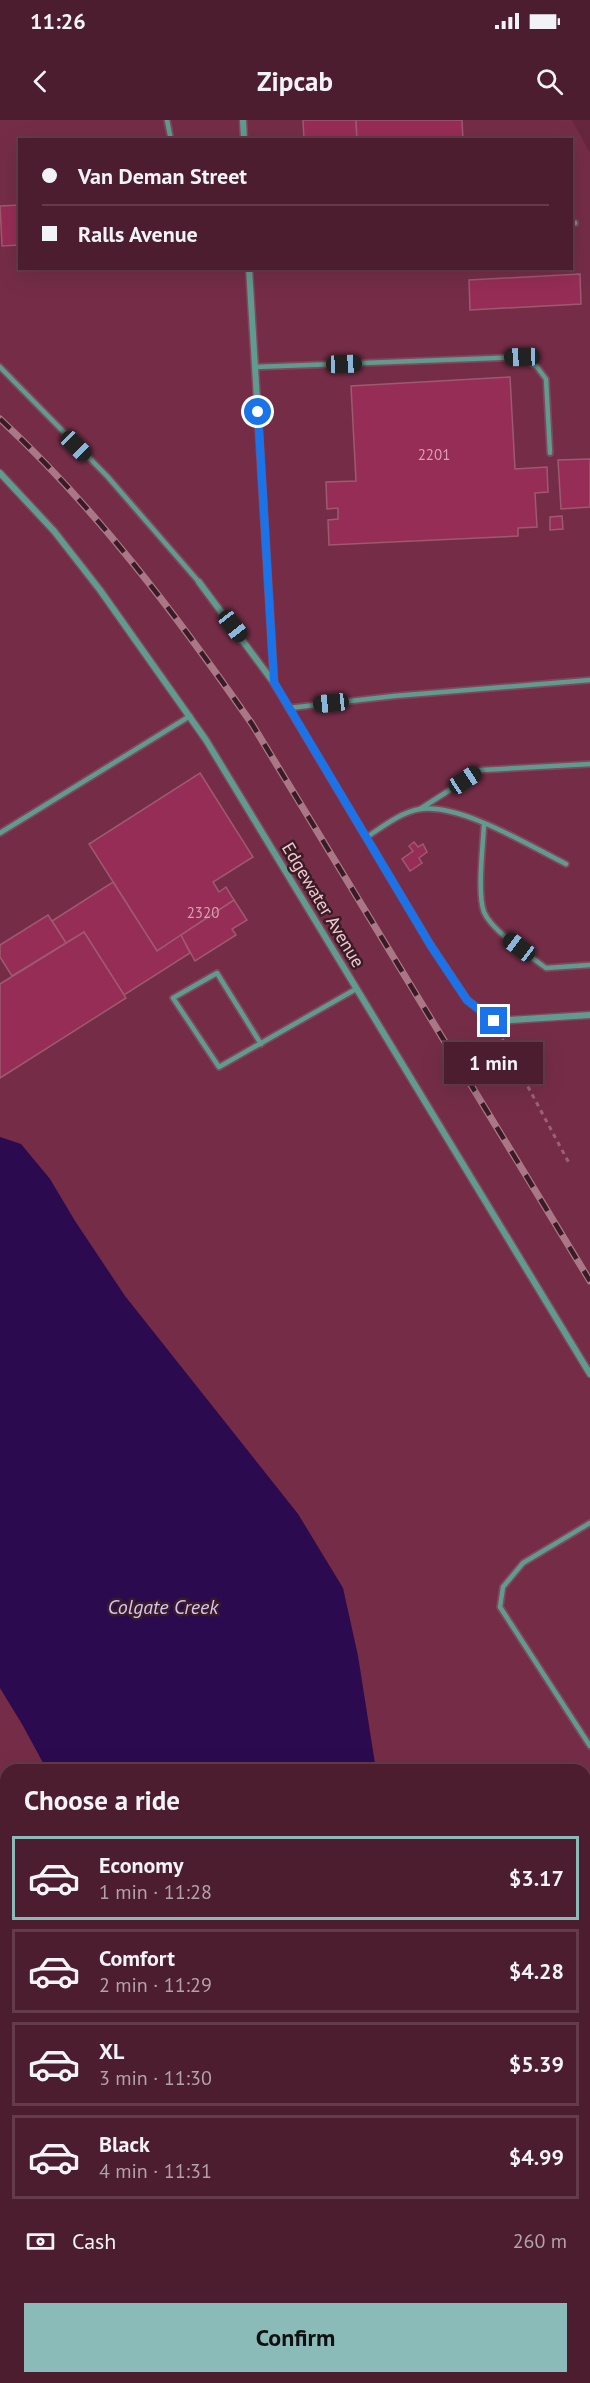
<!DOCTYPE html>
<meta charset="utf-8">
<style>
:root{--surface:#4c1d2e;--page:#562a3a;--text:#f1f3f6;--muted:#b2a2aa;--line:#633b4a;--accent:#8bbbb9}
body{margin:0;font-family:"PT Sans",sans-serif;background:var(--page);color:var(--text);height:100vh;display:flex;flex-direction:column;font-size:22px;white-space:nowrap}
*{box-sizing:border-box;margin:0}
p{font-size:20px;color:var(--muted)}
.icon{flex:none;width:33px;height:33px;fill:none;stroke:currentColor;stroke-width:2;stroke-linecap:round;stroke-linejoin:round}
.map{position:relative;flex:1;overflow:hidden}
.side{position:absolute;left:0px;top:1644px;width:591px;height:620px;display:flex;flex-direction:column;background:var(--surface);border-radius:18px 18px 0 0;box-shadow:0 6px 24px #0002,0 0 0 2px var(--line)}
.side>*{flex:none}
.hud{position:absolute;left:18px;top:18px;width:555px;height:132px;border-radius:0px;box-shadow:0 6px 24px #0002,0 0 0 2px var(--line);display:grid;align-content:center;height:132px;padding:0 24px;background:var(--surface)}
.end{position:absolute;width:27px;height:27px;margin:-14px;border:8px solid #1a73e8;background:#fff;box-shadow:0 0 0 3px #fff}
.from{border-radius:50%}
.bubble{position:absolute;height:42px;border-radius:0px;background:var(--surface);box-shadow:0 6px 24px #0002,0 0 0 2px var(--line);font-size:20px;font-weight:600;line-height:42px;text-align:center}
.car{position:absolute;width:18px;height:36px;margin:-18px -9px;border-radius:8px;box-shadow:0 0 4px 2px #0007;background:linear-gradient(#222 24%,#8ab4d8 0 40%,#222 0 76%,#8ab4d8 0 86%,#222 0)}
.hud b{display:flex;align-items:center;gap:21px;height:57px;font-size:22px}
.hud b+b{border-top:2px solid var(--line)}
.hud i{width:15px;height:15px;background:var(--text)}
ul{padding:0;list-style:none}
li{display:flex;align-items:center;gap:18px;height:84px;margin:0 12px 9px;padding:0 12px;border:3px solid var(--line);border-radius:0px}
li div{flex:1}
li b{display:block;font-size:22px}
li em{font-style:normal;font-weight:600}
li.on{border-color:var(--accent)}
li>.icon{width:54px;height:54px;stroke-width:1.5}
h2{padding:0 24px;font-size:27px;line-height:72px}
.pay{display:flex;align-items:center;gap:15px;height:66px;padding:0 24px;font-size:22px}
.pay p{margin-inline-start:auto}
.button{display:flex;gap:12px;margin-top:auto;padding:12px 24px}
.button a{flex:1;height:69px;border-radius:0px;background:var(--accent);color:#111;font-size:24px;font-weight:600;line-height:69px;text-align:center}
.status{display:flex;justify-content:space-between;align-items:center;height:42px;padding:0 30px;background:var(--surface);direction:ltr}
.status svg{height:16px;fill:currentColor}
header{display:flex;justify-content:space-between;align-items:center;height:78px;padding:0 24px;background:var(--surface);font-size:27px;font-weight:600}
.map>svg:first-child{display:block}
.built{fill:#752d47;fill-rule:evenodd}
.water{fill:#2c0a4f}
.building{fill:#962d56;stroke:#9e596f;stroke-width:1.5}
.lines{fill:none;stroke-linecap:round;stroke-linejoin:round}
.service-casing{stroke:#81475b;stroke-width:8}
.minor-casing{stroke:#81475b;stroke-width:9}
.primary-casing{stroke:#81475b;stroke-width:18}
.path{stroke:#996274;stroke-width:3;stroke-dasharray:4.5 4.5;stroke-linecap:butt}
.service{stroke:#5f9b8f;stroke-width:4.5}
.minor{stroke:#5f9b8f;stroke-width:6}
.primary{stroke:#6ff5de;stroke-width:15}
.rail-casing{stroke:#aa7787;stroke-width:7}
.rail{stroke:#391c25;stroke-width:4.5;stroke-dasharray:14;stroke-linecap:butt}
.route{stroke:#1a73e8;stroke-width:8}
.labels{text-anchor:middle;stroke-width:5;stroke-linejoin:round;paint-order:stroke}
.number-label{font-size:15px;fill:#d9a0b2}
.street-label{font-size:18px;fill:#efc7d1;stroke:#391c25}
.water-label{font-size:20px;font-style:italic;fill:#d5c4f6;stroke:#391c25}
</style>
<div class="status"><b>11:26</b><svg viewBox="0 0 49 12"><path d="M0 12V9h3v3zM5 12V6h3v6zM10 12V3h3v9zM15 12V0h3v12zM26 1h20v11H26zM47 4h2v5h-2z"/></svg></div>
<header><svg class="icon" aria-label="back" viewBox="0 0 24 24"><path d="M15 5l-7 7 7 7"/></svg>Zipcab<svg class="icon" aria-label="search" viewBox="0 0 24 24"><circle cx="10" cy="10" r="6"/><path d="M15 15l6 6"/></svg></header>
<div class="map">
<svg width="590" height="2263" viewBox="0 0 590 2263">
<rect width="100%" height="100%" fill="#66273e"/>
<!-- built -->
<g class="built">
<path d="M0,0H572L590,33V2263H443V2258H585V1650H376L358,1536L343,1468L298,1394L125,1176L75,1101L50,1059L21,1024L0,1017ZM20,20H572V148H20Z"/>
<polygon points="0,1568 22,1604 47,1650 6,1650 6,2092 0,2124"/>
</g>
<!-- water -->
<g class="water">
<polygon points="0,1017 21,1024 50,1059 75,1101 125,1176 298,1394 343,1468 358,1536 376,1650 47,1650 22,1604 0,1568"/>
<polygon points="6,2092 6,2258 443,2258 443,2263 0,2263 0,2124"/>
</g>
<!-- building -->
<g class="building">
<polygon points="303,0 356,0 357,20 304,20"/>
<polygon points="356,0 462,0 463,20 357,20"/>
<polygon points="20,85 20,125 2,126 0,86"/>
<polygon points="580,154 581,184 470,190 469,160"/>
<polygon points="510,257 515,349 547,347 548,372 535,373 537,407 518,408 518,416 329,425 328,400 338,399 338,388 327,389 326,362 356,361 351,266"/>
<polygon points="590,339 590,387 561,389 558,340"/>
<polygon points="562,396 563,409 550,410 550,397"/>
<polygon points="200,653 253,737 213,762 219,772 226,767 234,780 157,831 89,724"/>
<polygon points="414,722 418,727 423,724 427,732 419,738 422,743 410,751 402,739 413,731 409,726"/>
<polygon points="113,762 157,831 181,815 190,833 124,875 84,812 66,823 52,801"/>
<polygon points="234,780 247,800 232,809 236,815 195,841 181,815"/>
<polygon points="48,795 66,823 12,856 0,837 0,825"/>
<polygon points="84,812 126,878 0,958 0,864"/>
</g>
<g class="lines">
<defs>
<g id="service">
<polyline points="167,0 171,20"/>
<polyline points="572,103 575,103"/>
<polyline points="0,247 107,356 199,462"/>
<polyline points="255,247 522,237 537,247 546,259 550,333"/>
<polyline points="289,588 394,576 590,560"/>
<polyline points="420,689 481,650 590,644"/>
<path d="M484,704C483,726 477,773 484,792C492,811 530,836 546,848L590,845"/>
<polyline points="0,713 190,596"/>
<path d="M367,717C382,707 401,692 420,689C462,684 528,725 566,744"/>
<polyline points="261,924 217,853 173,878 219,947 356,869"/>
<polyline points="590,1403 523,1443 503,1467 500,1487 590,1626"/>
<polyline points="0,1801 6,1804"/>
<polyline points="0,1865 6,1868"/>
<polyline points="0,1954 6,1948"/>
<polyline points="0,2024 6,2027"/>
<polyline points="415,2258 424,2263"/>
</g>
<g id="minor">
<polyline points="243,0 244,20"/>
<polyline points="249,148 274,561"/>
<polyline points="0,353 54,411 100,470 206,620 590,1254"/>
<polyline points="199,462 274,563 431,826 467,880 494,901 590,895"/>
</g>
<g id="primary">
<polyline points="0,1741 6,1744"/>
<polyline points="585,2037 590,2039"/>
</g>
</defs>
<!-- service casing -->
<use href="#service" class="service-casing"/>
<!-- minor casing -->
<use href="#minor" class="minor-casing"/>
<!-- primary casing -->
<use href="#primary" class="primary-casing"/>
<!-- path -->
<polyline class="path" points="498,911 569,1043"/>
<!-- service -->
<use href="#service" class="service"/>
<!-- minor -->
<use href="#minor" class="minor"/>
<!-- primary -->
<use href="#primary" class="primary"/>
<defs>
<path id="rail" d="M0,299C97,389 177,496 252,604L590,1161"/>
</defs>
<!-- rail casing -->
<use href="#rail" class="rail-casing"/>
<!-- rail -->
<use href="#rail" class="rail"/>
</g>
<g class="lines">
<!-- route -->
<polyline class="route" points="258,292 274,562 431,826 467,880 494,901"/>
</g>
<g class="labels">
<!-- number labels -->
<g class="number-label">
<text x="434" y="340">2201</text>
<text x="203" y="798">2320</text>
</g>
<!-- street labels -->
<g class="street-label">
<text transform="translate(323 785) rotate(59)" y="6">Edgewater Avenue</text>
</g>
<!-- water labels -->
<g class="water-label">
<text x="163" y="1494">Colgate Creek</text>
</g>
</g>
</svg>
<i class="end from" style="left:258px;top:292px"></i>
<i class="end" style="left:494px;top:901px"></i>
<div class="bubble" style="left:444px;top:922px;width:99px">1 min</div>
<i class="car" style="left:522px;top:237px;rotate:268deg"></i>
<i class="car" style="left:344px;top:244px;rotate:88deg"></i>
<i class="car" style="left:76px;top:326px;rotate:135deg"></i>
<i class="car" style="left:233px;top:506px;rotate:142deg"></i>
<i class="car" style="left:331px;top:583px;rotate:264deg"></i>
<i class="car" style="left:465px;top:660px;rotate:57deg"></i>
<i class="car" style="left:519px;top:827px;rotate:307deg"></i>
<div class="hud">
<b><i class="from"></i>Van Deman Street</b>
<b><i></i>Ralls Avenue</b>
</div>
<section class="side">
<h2>Choose a ride</h2>
<ul>
<li class="on"><svg class="icon" aria-label="car" viewBox="0 0 24 24"><path d="M5 17H2v-5l4-1 3-4h7l3 4 3 1v5h-3M9 17h6M6 11h13"/><circle cx="7" cy="17" r="2"/><circle cx="17" cy="17" r="2"/></svg><div><b>Economy</b><p>1 min · 11:28</p></div><em>$3.17</em></li>
<li><svg class="icon" aria-label="car" viewBox="0 0 24 24"><path d="M5 17H2v-5l4-1 3-4h7l3 4 3 1v5h-3M9 17h6M6 11h13"/><circle cx="7" cy="17" r="2"/><circle cx="17" cy="17" r="2"/></svg><div><b>Comfort</b><p>2 min · 11:29</p></div><em>$4.28</em></li>
<li><svg class="icon" aria-label="car" viewBox="0 0 24 24"><path d="M5 17H2v-5l4-1 3-4h7l3 4 3 1v5h-3M9 17h6M6 11h13"/><circle cx="7" cy="17" r="2"/><circle cx="17" cy="17" r="2"/></svg><div><b>XL</b><p>3 min · 11:30</p></div><em>$5.39</em></li>
<li><svg class="icon" aria-label="car" viewBox="0 0 24 24"><path d="M5 17H2v-5l4-1 3-4h7l3 4 3 1v5h-3M9 17h6M6 11h13"/><circle cx="7" cy="17" r="2"/><circle cx="17" cy="17" r="2"/></svg><div><b>Black</b><p>4 min · 11:31</p></div><em>$4.99</em></li>
</ul>
<div class="pay"><svg class="icon" aria-label="cash" viewBox="0 0 24 24"><path d="M3 7h18v10H3z"/><circle cx="12" cy="12" r="2"/></svg>Cash<p>260 m</p></div>
<div class="button"><a>Confirm</a></div>
</section>
</div>
